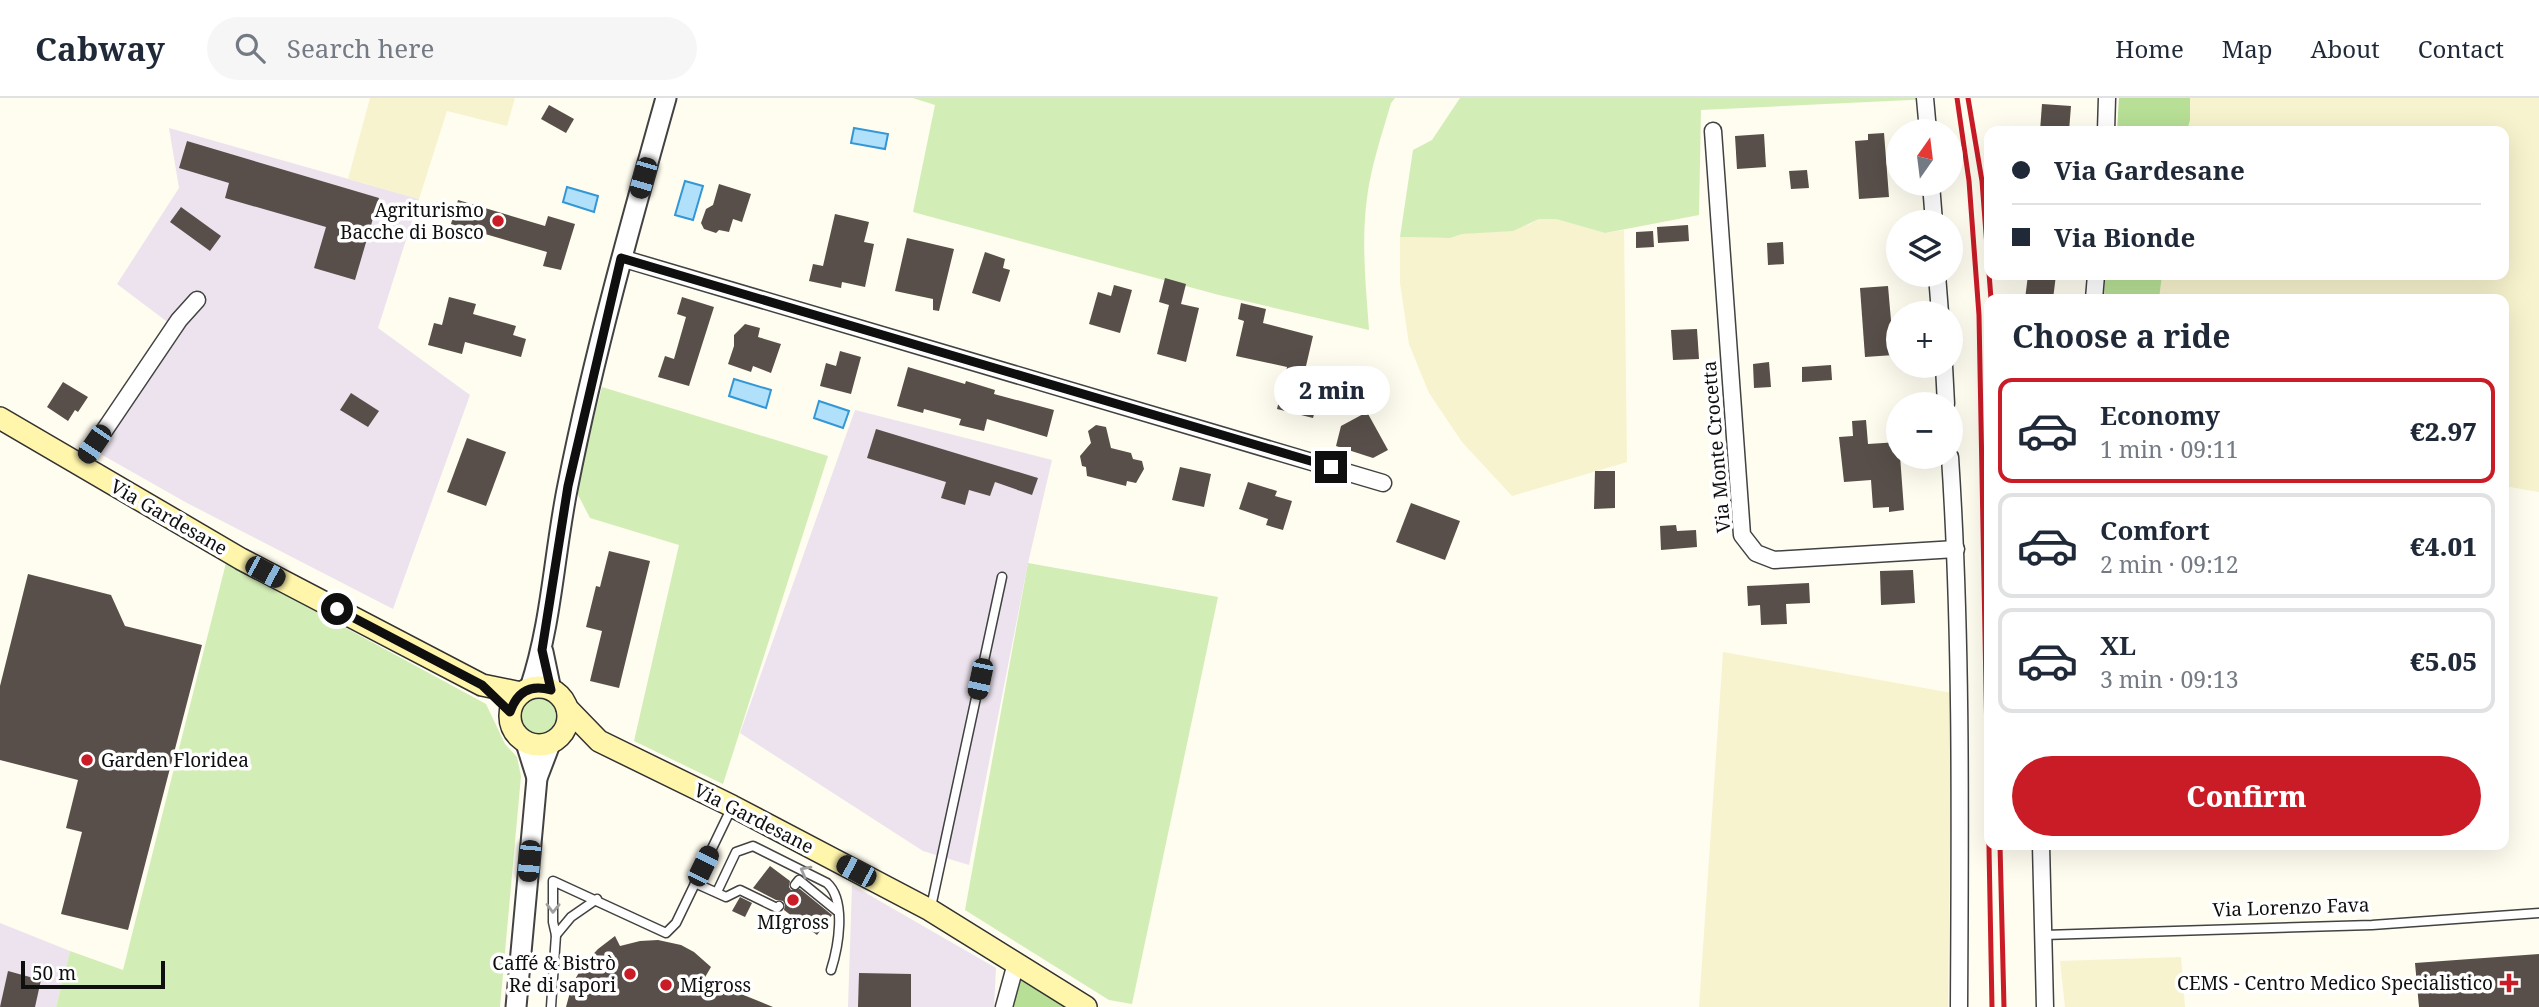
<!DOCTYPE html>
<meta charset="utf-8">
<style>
:root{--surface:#fff;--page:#f6f6f7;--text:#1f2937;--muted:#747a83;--line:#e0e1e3;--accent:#c91c27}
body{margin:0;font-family:"Noto Serif",serif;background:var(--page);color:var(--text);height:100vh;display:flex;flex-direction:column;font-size:26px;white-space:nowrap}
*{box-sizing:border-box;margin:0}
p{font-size:23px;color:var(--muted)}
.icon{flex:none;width:38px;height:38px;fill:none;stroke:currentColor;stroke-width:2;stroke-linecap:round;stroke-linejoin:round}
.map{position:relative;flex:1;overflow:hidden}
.sheet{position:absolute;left:1984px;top:196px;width:525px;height:556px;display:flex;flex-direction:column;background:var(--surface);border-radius:14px;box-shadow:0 7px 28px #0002}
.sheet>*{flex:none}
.top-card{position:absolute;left:1984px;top:28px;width:525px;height:154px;border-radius:14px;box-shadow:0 7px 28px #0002;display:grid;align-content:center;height:154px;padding:0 28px;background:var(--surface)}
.needle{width:46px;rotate:14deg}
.buttons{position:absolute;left:1886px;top:21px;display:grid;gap:14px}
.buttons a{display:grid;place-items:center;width:77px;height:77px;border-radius:50%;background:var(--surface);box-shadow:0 7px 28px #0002;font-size:35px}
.scale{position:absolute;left:21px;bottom:18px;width:144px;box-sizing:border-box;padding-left:7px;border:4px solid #0f0f0f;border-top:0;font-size:19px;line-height:24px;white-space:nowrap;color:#0f0f0f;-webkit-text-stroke:5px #fff;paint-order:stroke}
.end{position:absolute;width:32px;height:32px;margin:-16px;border:9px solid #0f0f0f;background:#fff;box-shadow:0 0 0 4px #fff}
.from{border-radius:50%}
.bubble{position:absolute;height:49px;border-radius:24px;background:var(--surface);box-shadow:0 7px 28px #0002;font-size:23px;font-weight:800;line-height:49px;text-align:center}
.car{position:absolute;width:21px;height:42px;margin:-21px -10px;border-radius:9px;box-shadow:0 0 5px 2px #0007;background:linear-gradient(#222 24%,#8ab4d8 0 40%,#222 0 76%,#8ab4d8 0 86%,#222 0)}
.top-card b{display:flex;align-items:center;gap:24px;height:66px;font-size:26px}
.top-card b+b{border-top:2px solid var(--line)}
.top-card i{width:18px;height:18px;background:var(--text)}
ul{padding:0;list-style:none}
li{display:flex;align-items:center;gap:21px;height:105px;margin:0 14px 10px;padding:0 14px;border:4px solid var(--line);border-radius:14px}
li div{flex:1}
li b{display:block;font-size:26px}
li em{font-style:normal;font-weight:800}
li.selected{border-color:var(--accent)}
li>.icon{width:63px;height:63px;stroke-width:1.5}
h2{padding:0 28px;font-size:32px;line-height:84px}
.cta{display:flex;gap:14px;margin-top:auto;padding:14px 28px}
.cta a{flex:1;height:80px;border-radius:42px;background:var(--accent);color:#fff;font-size:28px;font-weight:800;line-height:80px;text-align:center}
header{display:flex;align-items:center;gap:42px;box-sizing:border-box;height:98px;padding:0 35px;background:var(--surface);border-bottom:2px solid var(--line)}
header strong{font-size:33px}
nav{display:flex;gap:38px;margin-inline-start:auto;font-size:24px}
.search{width:490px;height:63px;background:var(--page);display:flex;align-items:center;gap:18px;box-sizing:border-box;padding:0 24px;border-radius:38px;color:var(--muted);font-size:26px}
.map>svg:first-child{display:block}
.industrial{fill:#ece3ee}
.farmland{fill:#f7f3ce}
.green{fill:#d3edb7}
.forest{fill:#b7df95}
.water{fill:#b1e0fa;stroke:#3397d6;stroke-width:2}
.building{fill:#584f4a}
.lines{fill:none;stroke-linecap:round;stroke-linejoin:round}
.service-casing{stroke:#424242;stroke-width:11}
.minor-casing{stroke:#424242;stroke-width:19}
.tertiary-casing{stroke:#424242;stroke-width:23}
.secondary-casing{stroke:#313131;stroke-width:24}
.service{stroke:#fff;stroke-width:8}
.minor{stroke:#fff;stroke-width:16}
.tertiary{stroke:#fff;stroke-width:19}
.secondary{stroke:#fff5ab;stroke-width:21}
.rail{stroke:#c91c27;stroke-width:5}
.oneway{stroke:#9f9f9f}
.route{stroke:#0f0f0f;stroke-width:9}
.poi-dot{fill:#c91c27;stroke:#fff;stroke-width:2.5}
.labels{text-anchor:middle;stroke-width:7;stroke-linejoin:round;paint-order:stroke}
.poi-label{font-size:19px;fill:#0f0f0f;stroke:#fff;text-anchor:end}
.street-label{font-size:19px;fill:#0f0f0f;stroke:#fff}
</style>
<header>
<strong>Cabway</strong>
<div class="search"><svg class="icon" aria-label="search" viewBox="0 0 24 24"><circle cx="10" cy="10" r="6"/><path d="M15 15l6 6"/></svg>Search here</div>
<nav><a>Home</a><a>Map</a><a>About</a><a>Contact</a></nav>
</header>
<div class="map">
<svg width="2539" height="909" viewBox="0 0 2539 909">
<rect width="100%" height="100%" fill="#fffcf0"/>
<!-- industrial -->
<g class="industrial">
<polygon points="169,30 419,101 378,230 470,297 393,511 187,405 97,354 182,235 117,186 179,90"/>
<polygon points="855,312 1052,362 1028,465 969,767 923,753 740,635"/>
<polygon points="852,787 996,870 994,909 848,909"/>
<polygon points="0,825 70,853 56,909 0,909"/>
</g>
<!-- farmland -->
<g class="farmland">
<polygon points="370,0 515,0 507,28 447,13 419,101 348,81"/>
<polygon points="2190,0 2539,0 2539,394 2504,388 2504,201 2159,201 2162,177 2504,177 2504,33 2187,33 2190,22"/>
<polygon points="1539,121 1556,121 1605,135 1624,132 1627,364 1512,398 1462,344 1429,295 1409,246 1400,185 1400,139 1449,140 1462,136 1528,127"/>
<polygon points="1723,554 1952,595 1948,909 1699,909"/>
<polygon points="2181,859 2185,909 2065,909 2060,863"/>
</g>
<!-- green -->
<g class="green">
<path d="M913,0H1395L1391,5C1382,36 1371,68 1367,100C1361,144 1366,189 1369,232L1219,197L913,114L935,7Z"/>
<polygon points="1460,0 1931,0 1931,1 1701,12 1699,117 1605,135 1556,121 1539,121 1513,133 1462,136 1450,140 1400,139 1413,52 1432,42"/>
<polygon points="602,289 828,358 723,686 634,643 679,447 590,420 575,391"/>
<polygon points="226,465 486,606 505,646 517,659 521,678 500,909 56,909 70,853 123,872"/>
<polygon points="1028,465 1218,499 1132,906 1109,902 965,812"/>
<circle cx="538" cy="618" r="22"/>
</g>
<!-- forest -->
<g class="forest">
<polygon points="2119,0 2190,0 2190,22 2187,33 2117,33"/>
<polygon points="2105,177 2162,177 2159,201 2104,201"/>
<polygon points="1008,875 1066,909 1007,909"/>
</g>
<!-- water -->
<g class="water">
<polygon points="854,30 888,36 885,51 851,45"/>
<polygon points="685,83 703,88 693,122 675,117"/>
<polygon points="567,89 598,98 594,114 563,104"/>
<polygon points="734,281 771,292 766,310 729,298"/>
<polygon points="819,303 849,313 843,330 814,320"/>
</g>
<!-- building -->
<g class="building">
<polygon points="2042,6 2071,8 2069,33 2040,33"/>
<polygon points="549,7 574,21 566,35 541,21"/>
<polygon points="1884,35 1889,99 1859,101 1855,43 1868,42 1868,36"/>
<polygon points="1764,36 1766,69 1737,71 1735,38"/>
<polygon points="187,43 379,100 355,182 314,170 326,129 225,100 229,85 179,70"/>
<polygon points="1807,72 1809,90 1791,91 1789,73"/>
<polygon points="719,86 751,96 742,124 733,121 729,134 719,132 716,135 704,131 701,125 706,111 713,107"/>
<polygon points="458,102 545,128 548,118 575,126 561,172 543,168 547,154 451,126"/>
<polygon points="181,109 221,138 210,153 170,124"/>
<polygon points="835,116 869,124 864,144 874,146 865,189 842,184 841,190 809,183 813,166 823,168"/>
<polygon points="1688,127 1689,143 1658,145 1657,129"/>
<polygon points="1653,133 1654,149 1636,150 1636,134"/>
<polygon points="907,140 954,151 939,213 933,212 933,201 895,193"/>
<polygon points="1783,144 1784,166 1768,167 1767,145"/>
<polygon points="985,154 1005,161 1003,170 1010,172 1000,204 972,195"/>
<polygon points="2028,177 2056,177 2053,201 2025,201"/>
<polygon points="1165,180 1186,186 1181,206 1199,210 1186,264 1157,256 1169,207 1159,204"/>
<polygon points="1114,187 1132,192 1120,235 1089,226 1098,194 1111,198"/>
<polygon points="1888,188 1894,257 1865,259 1860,190"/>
<polygon points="449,199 476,206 473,216 516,228 513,237 526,241 521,259 465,244 462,256 428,247 434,225 442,227"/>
<polygon points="682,199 714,209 689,288 658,279 665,258 674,261 686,219 677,216"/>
<polygon points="1241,205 1266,211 1263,225 1313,238 1306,268 1326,273 1313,320 1277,311 1287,269 1236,258 1244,223 1238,221"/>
<polygon points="745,226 760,230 758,239 781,246 771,275 753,268 751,274 728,266 734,248 734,237"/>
<polygon points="1697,231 1699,261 1673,262 1671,232"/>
<polygon points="840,253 861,259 851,296 820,288 826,265 836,268"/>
<polygon points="1769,264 1771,289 1754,290 1753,266"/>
<polygon points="1831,267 1832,282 1802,284 1802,269"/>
<polygon points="908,269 965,286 966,283 995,292 994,296 1054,312 1047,339 987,321 984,333 959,327 961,321 924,311 923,315 897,308"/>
<polygon points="63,284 88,299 78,314 75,312 68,323 47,309"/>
<polygon points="351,295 379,313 368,329 340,312"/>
<polygon points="1367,314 1388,352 1373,360 1336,348 1341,328"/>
<polygon points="1866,322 1868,346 1899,344 1904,412 1889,414 1889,409 1873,410 1871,382 1844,384 1839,339 1853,338 1852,323"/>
<polygon points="1096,327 1106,329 1111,350 1131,355 1133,361 1142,363 1144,371 1136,385 1127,383 1126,388 1087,378 1086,369 1082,368 1080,358 1091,345 1088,333"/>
<polygon points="876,331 1038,380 1032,397 995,384 990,398 969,392 965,407 941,400 946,384 867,360"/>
<polygon points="467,340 506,354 486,408 447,394"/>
<polygon points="1180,369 1211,376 1204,409 1172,402"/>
<polygon points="1595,373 1615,373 1615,410 1594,411"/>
<polygon points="1248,384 1277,393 1275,398 1292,403 1283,432 1266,427 1268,421 1239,411"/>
<polygon points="1411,405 1460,423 1445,462 1396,444"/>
<polygon points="1676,427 1677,433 1696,432 1697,449 1661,452 1660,428"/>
<polygon points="609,453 650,463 619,590 590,583 602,533 586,529 596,488 600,489"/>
<polygon points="1913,472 1915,505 1881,507 1880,473"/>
<polygon points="28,476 111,497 125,528 202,547 128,832 61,816 82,734 66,730 78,682 0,662 0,588"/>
<polygon points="1809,485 1810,505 1786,506 1787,526 1761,527 1760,507 1748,508 1747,488"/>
<polygon points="770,768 790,783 789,789 791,792 800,791 832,817 817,837 784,812 785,807 783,803 776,802 753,790"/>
<polygon points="740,799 752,805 745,819 732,813"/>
<polygon points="615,838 620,848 640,843 658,842 681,847 694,854 711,869 704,881 773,909 566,909 572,887 583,867 598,851"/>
<polygon points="2539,856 2539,909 2419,909 2415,865"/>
<polygon points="8,873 41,882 35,909 0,909"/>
<polygon points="859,875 911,876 911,909 858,909"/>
</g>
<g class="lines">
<defs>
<g id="service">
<polyline points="695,785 726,799 740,792 777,810 779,808"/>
<polyline points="795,787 799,782 837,813"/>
<path d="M717,794L736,754L753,748L827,785C847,803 838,850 831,872"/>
<polyline points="931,809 1002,479"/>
<polyline points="556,837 571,819 597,801"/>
<polyline points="2044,837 2372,827 2539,815"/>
<polyline points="551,909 556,837 553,824 553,783 666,835 676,825 731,711"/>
</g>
<g id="minor">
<polyline points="1925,0 1928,33"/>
<polyline points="1713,33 1742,437 1756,455 1774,462 1956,451"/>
<polyline points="2106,33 2107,0"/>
<polyline points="1931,86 1934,124"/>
<polyline points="621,160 1383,385"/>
<polyline points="1937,177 1940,215"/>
<polyline points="2094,201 2096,177"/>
<polyline points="1944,268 1946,306"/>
<path d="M1950,359C1962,542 1960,726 1959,909"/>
<polyline points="81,367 179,222 197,202"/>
<polyline points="2041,747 2045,909"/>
<polyline points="1004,909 1016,865"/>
</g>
<g id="tertiary">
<polyline points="543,554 551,592"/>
<path d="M530,590C552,524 554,455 568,387C594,256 630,128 666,0"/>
<polyline points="526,645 537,680"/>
<polyline points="516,909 537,680 550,646"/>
</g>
<g id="secondary">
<polyline points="0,320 241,461 482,587 521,595"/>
<circle cx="539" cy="618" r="29"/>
<polyline points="567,610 599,643 732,708 930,812 1086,909"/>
</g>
</defs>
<!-- service casing -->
<use href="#service" class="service-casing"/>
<!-- minor casing -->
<use href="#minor" class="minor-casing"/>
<!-- tertiary casing -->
<use href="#tertiary" class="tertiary-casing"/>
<!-- secondary casing -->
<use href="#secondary" class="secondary-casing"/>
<!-- service -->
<use href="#service" class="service"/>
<!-- minor -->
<use href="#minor" class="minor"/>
<!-- tertiary -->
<use href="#tertiary" class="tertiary"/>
<!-- secondary -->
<use href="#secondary" class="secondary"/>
<!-- rail -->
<g class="rail">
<polyline points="1957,0 1969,83 1979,217 1992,909"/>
<polyline points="1968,0 1982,83 1991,201"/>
<polyline points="2000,747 2004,909"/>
</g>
</g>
<!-- one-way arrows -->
<defs><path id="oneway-chevron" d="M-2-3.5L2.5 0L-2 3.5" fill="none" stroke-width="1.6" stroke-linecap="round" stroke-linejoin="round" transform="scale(1.75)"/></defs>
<g class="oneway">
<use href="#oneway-chevron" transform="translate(805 773) rotate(-152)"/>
<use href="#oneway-chevron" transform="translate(553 810) rotate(91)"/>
</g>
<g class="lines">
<!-- route -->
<path class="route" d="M337,511L482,587L510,614C517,594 530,586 551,592L542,552L568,388L621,160L1331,369"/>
</g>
<!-- markers -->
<g class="poi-dot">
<circle cx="498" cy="123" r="7"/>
<circle cx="87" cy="662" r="7"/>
<circle cx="793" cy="802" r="7"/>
<circle cx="630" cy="876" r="7"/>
<path d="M2505.5 874.5h7v7h7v7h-7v7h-7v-7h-7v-7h7z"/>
<circle cx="666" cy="887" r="7"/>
</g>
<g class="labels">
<!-- poi labels -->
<g class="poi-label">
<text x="484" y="119">Agriturismo<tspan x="484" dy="22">Bacche di Bosco</tspan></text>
<text x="101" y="669" text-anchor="start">Garden Floridea</text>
<text x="793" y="831" text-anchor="middle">MIgross</text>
<text x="616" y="872">Caffé &amp; Bistrò<tspan x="616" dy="22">Re di sapori</tspan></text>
<text x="2493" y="892">CEMS - Centro Medico Specialistico</text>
<text x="680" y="894" text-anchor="start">Migross</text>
</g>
<!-- street labels -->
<g class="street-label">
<text transform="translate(1716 349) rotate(-95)" y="7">Via Monte Crocetta</text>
<text transform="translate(169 419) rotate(30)" y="7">Via Gardesane</text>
<text transform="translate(754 720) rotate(27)" y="7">Via Gardesane</text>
<text transform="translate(2291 809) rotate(-2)" y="7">Via Lorenzo Fava</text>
</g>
</g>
</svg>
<div class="buttons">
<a><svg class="needle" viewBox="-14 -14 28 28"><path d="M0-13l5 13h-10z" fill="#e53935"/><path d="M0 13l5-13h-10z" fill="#747a83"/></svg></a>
<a><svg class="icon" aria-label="layers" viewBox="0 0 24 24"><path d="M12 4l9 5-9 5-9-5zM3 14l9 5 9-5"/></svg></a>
<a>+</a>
<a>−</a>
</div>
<div class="scale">50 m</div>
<i class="end from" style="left:337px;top:511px"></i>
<i class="end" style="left:1331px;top:369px"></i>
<div class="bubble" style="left:1274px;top:268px;width:116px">2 min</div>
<i class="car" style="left:643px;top:80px;rotate:196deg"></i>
<i class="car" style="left:94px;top:346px;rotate:214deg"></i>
<i class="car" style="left:265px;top:474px;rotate:118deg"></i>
<i class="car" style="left:980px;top:581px;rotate:192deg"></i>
<i class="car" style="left:529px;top:763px;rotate:185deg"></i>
<i class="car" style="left:703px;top:768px;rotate:26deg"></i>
<i class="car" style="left:856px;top:773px;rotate:298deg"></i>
<div class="top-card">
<b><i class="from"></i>Via Gardesane</b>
<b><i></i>Via Bionde</b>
</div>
<section class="sheet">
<h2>Choose a ride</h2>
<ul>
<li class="selected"><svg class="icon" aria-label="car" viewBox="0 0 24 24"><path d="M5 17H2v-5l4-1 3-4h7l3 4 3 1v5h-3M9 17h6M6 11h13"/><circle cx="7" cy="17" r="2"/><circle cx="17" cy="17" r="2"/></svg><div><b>Economy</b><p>1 min · 09:11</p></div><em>€2.97</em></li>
<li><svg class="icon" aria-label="car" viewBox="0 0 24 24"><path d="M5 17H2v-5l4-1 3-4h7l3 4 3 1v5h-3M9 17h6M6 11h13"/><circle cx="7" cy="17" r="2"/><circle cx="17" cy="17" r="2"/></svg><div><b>Comfort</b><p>2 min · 09:12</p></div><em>€4.01</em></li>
<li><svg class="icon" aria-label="car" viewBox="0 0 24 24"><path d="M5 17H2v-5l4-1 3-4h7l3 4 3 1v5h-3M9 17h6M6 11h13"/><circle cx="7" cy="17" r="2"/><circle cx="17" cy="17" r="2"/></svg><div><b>XL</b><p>3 min · 09:13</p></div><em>€5.05</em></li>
</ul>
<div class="cta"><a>Confirm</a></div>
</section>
</div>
